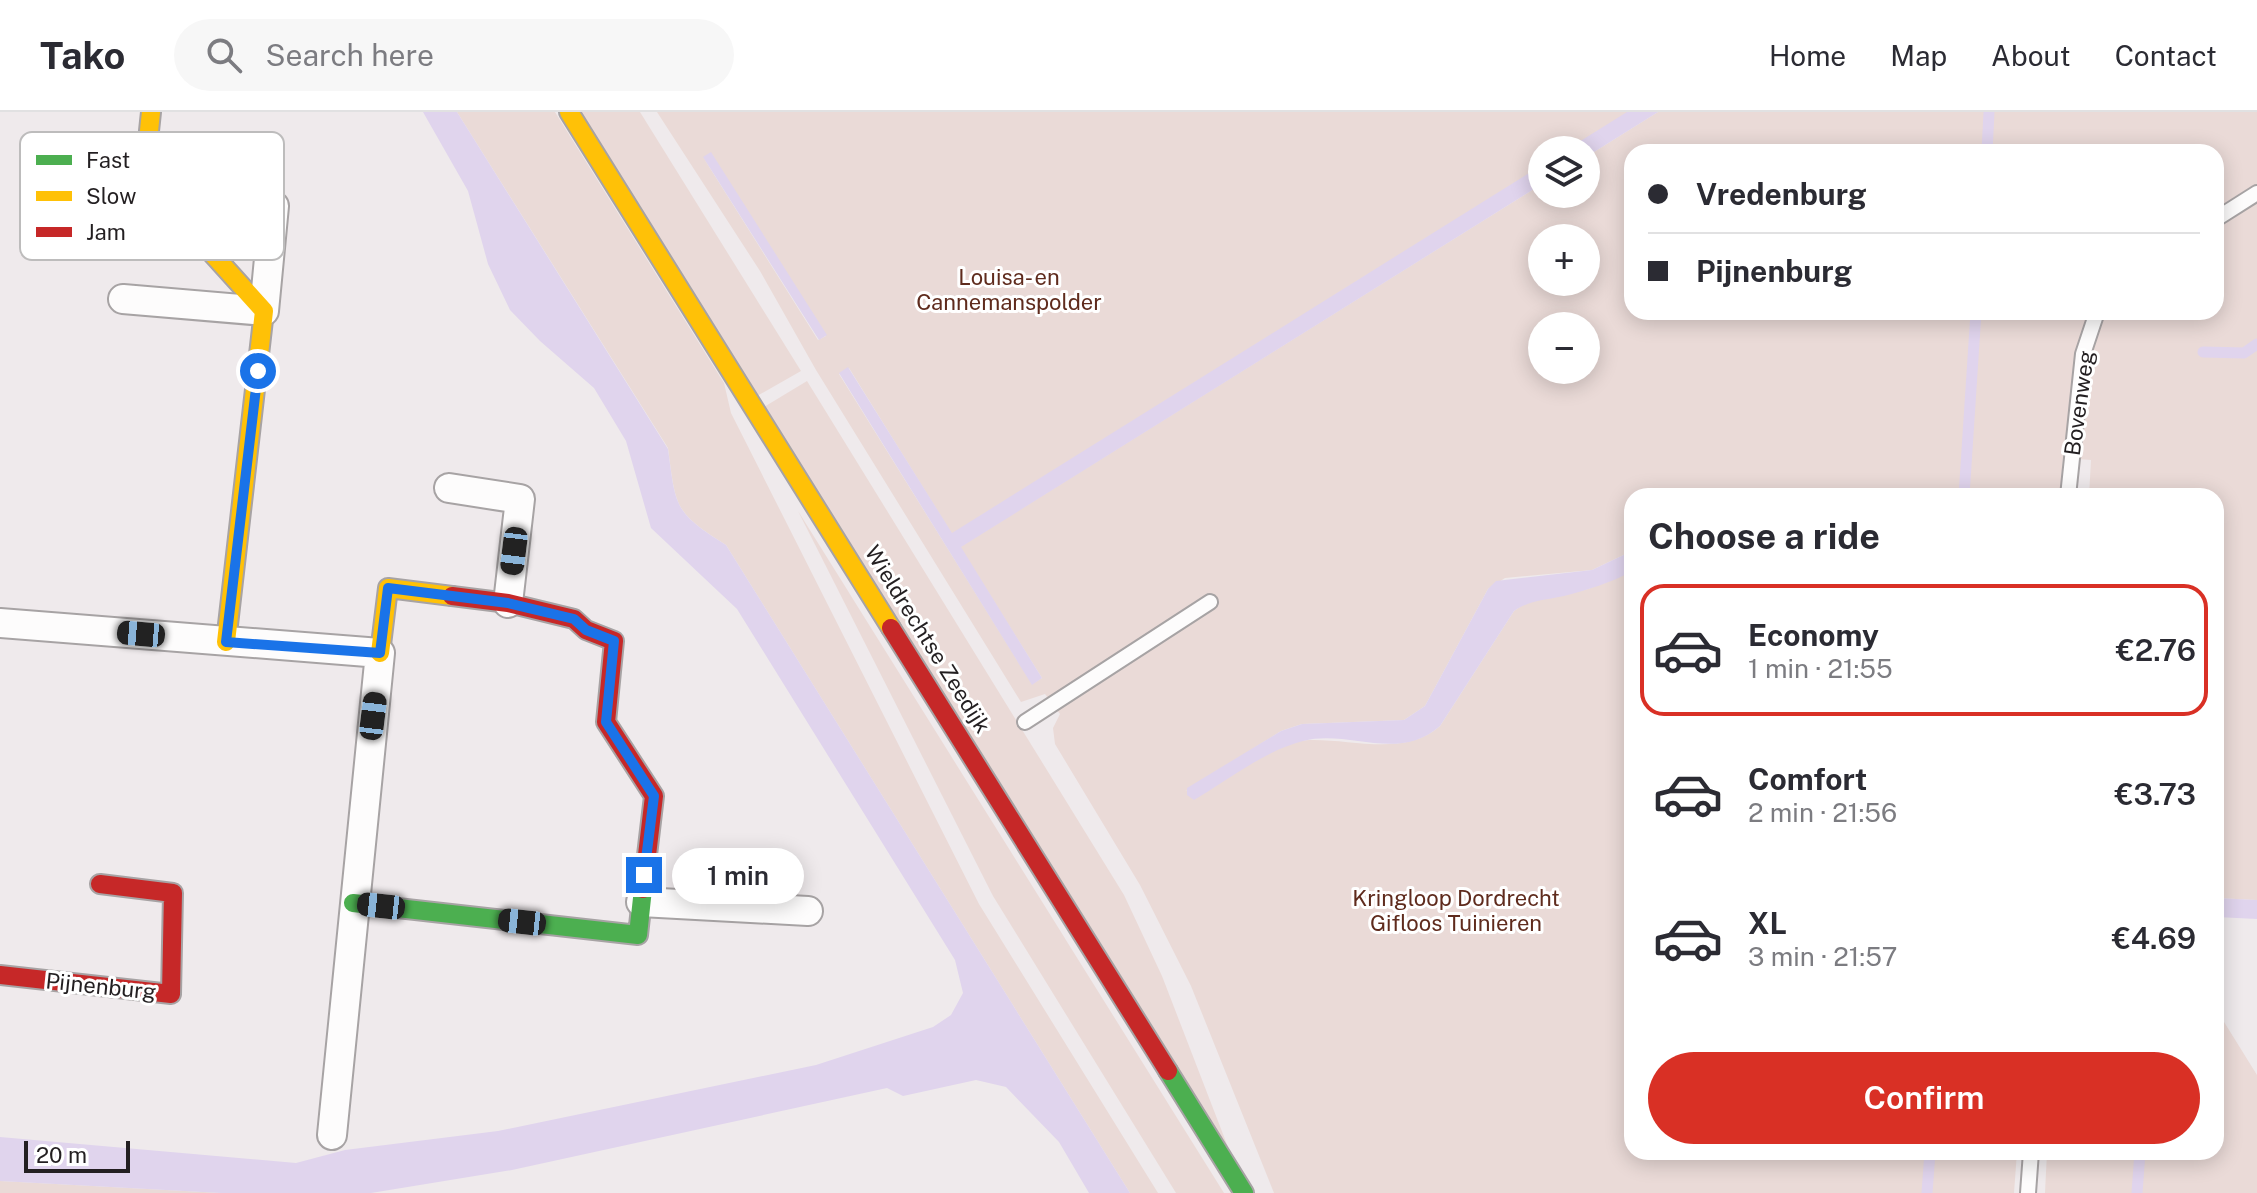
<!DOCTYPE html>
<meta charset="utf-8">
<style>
:root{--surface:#fff;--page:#f7f7f7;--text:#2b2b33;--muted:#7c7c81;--line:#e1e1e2;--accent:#d93025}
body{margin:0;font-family:"Public Sans",sans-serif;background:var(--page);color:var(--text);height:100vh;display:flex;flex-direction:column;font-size:30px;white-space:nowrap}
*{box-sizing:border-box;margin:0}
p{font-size:26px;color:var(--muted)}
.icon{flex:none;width:44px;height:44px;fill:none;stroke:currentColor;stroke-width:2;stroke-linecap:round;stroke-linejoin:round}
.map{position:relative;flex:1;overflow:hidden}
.drawer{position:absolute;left:1624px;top:376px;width:600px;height:672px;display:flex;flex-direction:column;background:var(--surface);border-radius:24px;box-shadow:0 4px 20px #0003}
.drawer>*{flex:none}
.hud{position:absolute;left:1624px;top:32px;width:600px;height:176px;border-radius:24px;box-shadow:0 4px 20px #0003;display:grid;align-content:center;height:176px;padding:0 24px;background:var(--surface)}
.controls{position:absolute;left:1528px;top:24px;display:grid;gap:16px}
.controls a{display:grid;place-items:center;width:72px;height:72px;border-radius:50%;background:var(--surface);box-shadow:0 4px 20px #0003;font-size:40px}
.scale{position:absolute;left:24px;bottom:20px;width:106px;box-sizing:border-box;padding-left:8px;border:4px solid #231f21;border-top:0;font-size:22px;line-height:28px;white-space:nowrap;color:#231f21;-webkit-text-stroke:6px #fff;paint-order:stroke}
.end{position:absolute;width:36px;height:36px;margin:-18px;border:10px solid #1a73e8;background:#fff;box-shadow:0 0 0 4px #fff}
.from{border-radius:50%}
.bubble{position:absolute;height:56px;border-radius:28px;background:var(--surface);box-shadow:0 4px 20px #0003;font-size:26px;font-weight:600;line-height:56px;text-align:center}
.car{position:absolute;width:24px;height:48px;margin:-24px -12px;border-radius:10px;box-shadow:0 0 6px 2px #0007;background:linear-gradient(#222 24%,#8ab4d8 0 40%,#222 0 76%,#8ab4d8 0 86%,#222 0)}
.hud b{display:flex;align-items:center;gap:28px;height:76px;font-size:30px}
.hud b+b{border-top:2px solid var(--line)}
.hud i{width:20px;height:20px;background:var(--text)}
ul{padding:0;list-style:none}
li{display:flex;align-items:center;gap:24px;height:132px;margin:0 16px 12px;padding:0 8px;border:4px solid transparent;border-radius:24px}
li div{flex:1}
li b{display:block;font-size:30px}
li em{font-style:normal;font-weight:600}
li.active{border-color:var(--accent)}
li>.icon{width:72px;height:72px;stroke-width:1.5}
h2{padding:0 24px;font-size:36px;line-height:96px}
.primary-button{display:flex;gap:16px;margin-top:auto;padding:16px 24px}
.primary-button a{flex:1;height:92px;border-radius:48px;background:var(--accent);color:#fff;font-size:32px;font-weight:600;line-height:92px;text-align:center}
header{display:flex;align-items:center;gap:48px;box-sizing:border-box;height:112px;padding:0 40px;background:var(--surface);border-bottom:2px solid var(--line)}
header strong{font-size:38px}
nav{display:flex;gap:44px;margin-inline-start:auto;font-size:28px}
.search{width:560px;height:72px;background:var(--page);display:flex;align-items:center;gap:20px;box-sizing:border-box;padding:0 28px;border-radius:44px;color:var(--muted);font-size:30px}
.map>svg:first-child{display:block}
.green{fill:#eadad7;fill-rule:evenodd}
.water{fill:#e0d4ed}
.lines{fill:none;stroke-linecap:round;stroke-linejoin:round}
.stream{stroke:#e0d4ed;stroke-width:11}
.lane-casing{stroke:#a7a3a4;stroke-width:18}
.street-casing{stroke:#a7a3a4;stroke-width:32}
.fast-casing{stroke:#a7a3a4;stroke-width:22}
.slow-casing{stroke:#a7a3a4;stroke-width:22}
.jam-casing{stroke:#a7a3a4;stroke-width:22}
.lane{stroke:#fdfcfc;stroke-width:14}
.street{stroke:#fdfcfc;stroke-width:28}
.fast{stroke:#4caf50;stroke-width:18}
.slow{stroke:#ffc107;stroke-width:18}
.jam{stroke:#c62828;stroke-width:18}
.route{stroke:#1a73e8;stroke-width:10}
.labels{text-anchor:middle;stroke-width:6;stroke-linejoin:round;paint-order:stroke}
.park-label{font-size:22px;fill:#5f2b1d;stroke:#fff}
.street-label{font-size:22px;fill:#231f21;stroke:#fff}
.key{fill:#fff;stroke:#bdbcbc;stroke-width:2}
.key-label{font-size:22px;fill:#231f21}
</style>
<header>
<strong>Tako</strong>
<div class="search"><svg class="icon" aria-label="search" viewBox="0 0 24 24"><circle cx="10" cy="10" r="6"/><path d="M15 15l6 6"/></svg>Search here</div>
<nav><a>Home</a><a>Map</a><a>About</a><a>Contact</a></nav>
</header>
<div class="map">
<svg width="2257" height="1081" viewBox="0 0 2257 1081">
<rect width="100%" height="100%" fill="#efeaec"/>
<!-- green -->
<g class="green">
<path d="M457,0H555L724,271L731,301L979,792L1158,1081H1130L726,433C674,400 676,396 668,336Z"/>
<polygon points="578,0 640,0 801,259 757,284"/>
<path d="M657,0H1637L1575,38H1542V58L952,422L849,256L839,262L1032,572L1042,566L960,435L1542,72V82H1586V45L1658,0H2257V788L2216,786V384H2089L2091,348L2063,346L2060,384H1632V439L1592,458L1505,466L1488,477L1425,594L1404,608L1302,612L1281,619L1185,679C1214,666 1282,628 1310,628C1353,627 1405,645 1440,614L1514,499L1527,490L1588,477L1632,459V1040H2017L2014,1081H1274L1191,874L1140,773L1055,632L1053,616L1060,602L1045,582L1021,590L816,258L760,159ZM1632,40H2216V200H1632ZM703,45L826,224L818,228ZM1542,126H1586V170H1542ZM1542,214H1586V258H1542Z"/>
<polygon points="807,269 1124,783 1162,864 1233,1048 764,295"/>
<polygon points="798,399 1224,1081 1176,1081 993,784"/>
<polygon points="2216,897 2257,963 2257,1081 2045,1081 2047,1040 2216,1040"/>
<polygon points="0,1069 221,1081 0,1081"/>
</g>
<!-- water -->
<g class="water">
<path d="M423,0H457L668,337C676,396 674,400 726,433L1130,1081H1089L1059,1030L1006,975L976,968L903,984L887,976L512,1058L371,1081H221L0,1069V1025L296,1051L345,1038L498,1019L816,953L933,915L951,903L963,881L955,848L737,497L651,416L626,329L594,276L540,229L510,198L488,152L468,79Z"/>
<polygon points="1627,0 1658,0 1586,45 1586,38 1566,38"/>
<polygon points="711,40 827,223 819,228 703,45"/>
<polygon points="1542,53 1542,72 961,435 1042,566 1032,573 839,261 848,255 952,421"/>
<path d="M1632,439V459C1611,471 1587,478 1564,484C1546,488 1530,488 1514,499L1440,614C1398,651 1349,617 1303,629C1264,639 1228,668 1194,688L1187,683V676L1281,619L1302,612L1404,608L1425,594L1488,477L1496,469L1592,458Z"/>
<polygon points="2216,786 2257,788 2257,807 2216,805"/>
</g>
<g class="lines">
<!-- stream -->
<g class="stream">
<polyline points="1987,40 1989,0"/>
<polyline points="2203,240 2244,241 2257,232"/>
<polyline points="1964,384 1976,200"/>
<polyline points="1927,1081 1930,1040"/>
<polyline points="2137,1081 2140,1040"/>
</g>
<defs>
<g id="lane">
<polyline points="2216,107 2257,81"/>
<polyline points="2068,384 2083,242 2097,200"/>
<polyline points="1025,610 1210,490"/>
<polyline points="2028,1081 2031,1040"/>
</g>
<g id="street">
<polyline points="123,187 264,199 274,94 195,88 176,100"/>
<polyline points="449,376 520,387 508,491"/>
<polyline points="0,511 380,541 332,1023"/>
<polyline points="641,790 808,799"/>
</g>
<g id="fast">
<polyline points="353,791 638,823 643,777"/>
<polyline points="1168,959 1244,1081"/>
</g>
<g id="slow">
<polyline points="151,0 144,66 264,199 226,530"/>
<polyline points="569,0 891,516"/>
<polyline points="380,541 388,476 452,484"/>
</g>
<g id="jam">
<polyline points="452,484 508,491 574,507 586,518 614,529 606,610 654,684 643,777"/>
<polyline points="891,516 1168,959"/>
<polyline points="0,863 171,882 173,781 100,772"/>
</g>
</defs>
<!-- lane casing -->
<use href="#lane" class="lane-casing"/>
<!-- street casing -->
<use href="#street" class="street-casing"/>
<!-- fast casing -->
<use href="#fast" class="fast-casing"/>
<!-- slow casing -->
<use href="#slow" class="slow-casing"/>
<!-- jam casing -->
<use href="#jam" class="jam-casing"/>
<!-- lane -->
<use href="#lane" class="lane"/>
<!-- street -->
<use href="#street" class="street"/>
<!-- fast -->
<use href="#fast" class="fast"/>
<!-- slow -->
<use href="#slow" class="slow"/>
<!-- jam -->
<use href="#jam" class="jam"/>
</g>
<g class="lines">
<!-- route -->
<polyline class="route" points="258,259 226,530 380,541 388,476 508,491 574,507 586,518 614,529 606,610 654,684 644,763"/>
</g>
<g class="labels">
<!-- park labels -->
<g class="park-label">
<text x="1009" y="173">Louisa- en<tspan x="1009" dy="25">Cannemanspolder</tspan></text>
<text x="1456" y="794">Kringloop Dordrecht<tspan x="1456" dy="25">Gifloos Tuinieren</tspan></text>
</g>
<!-- street labels -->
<g class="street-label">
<text transform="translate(2079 291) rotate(-82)" y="8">Bovenweg</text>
<text transform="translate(928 527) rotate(58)" y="8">Wieldrechtse Zeedijk</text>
<text transform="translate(101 874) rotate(6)" y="8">Pijnenburg</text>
</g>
</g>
<!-- legend -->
<rect x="20" y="20" width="264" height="128" rx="12" class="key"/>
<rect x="36" y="43" width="36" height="10" fill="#4caf50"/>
<rect x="36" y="79" width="36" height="10" fill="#ffc107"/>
<rect x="36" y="115" width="36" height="10" fill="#c62828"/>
<g class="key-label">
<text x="86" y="56">Fast</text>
<text x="86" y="92">Slow</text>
<text x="86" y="128">Jam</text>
</g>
</svg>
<div class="controls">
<a><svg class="icon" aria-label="layers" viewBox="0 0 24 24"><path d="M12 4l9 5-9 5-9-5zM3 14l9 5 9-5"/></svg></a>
<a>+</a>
<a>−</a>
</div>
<div class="scale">20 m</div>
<i class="end from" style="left:258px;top:259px"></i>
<i class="end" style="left:644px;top:763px"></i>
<div class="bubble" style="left:672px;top:736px;width:132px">1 min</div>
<i class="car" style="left:514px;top:439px;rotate:187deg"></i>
<i class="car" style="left:141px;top:522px;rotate:275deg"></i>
<i class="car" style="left:373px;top:604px;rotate:7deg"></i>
<i class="car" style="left:381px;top:794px;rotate:276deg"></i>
<i class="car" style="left:522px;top:810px;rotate:276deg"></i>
<div class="hud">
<b><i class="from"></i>Vredenburg</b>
<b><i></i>Pijnenburg</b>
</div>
<section class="drawer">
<h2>Choose a ride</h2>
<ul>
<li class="active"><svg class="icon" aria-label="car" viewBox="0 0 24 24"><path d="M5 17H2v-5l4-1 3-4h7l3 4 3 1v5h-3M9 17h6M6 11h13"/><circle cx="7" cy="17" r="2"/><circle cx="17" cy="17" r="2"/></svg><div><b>Economy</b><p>1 min · 21:55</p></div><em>€2.76</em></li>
<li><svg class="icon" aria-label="car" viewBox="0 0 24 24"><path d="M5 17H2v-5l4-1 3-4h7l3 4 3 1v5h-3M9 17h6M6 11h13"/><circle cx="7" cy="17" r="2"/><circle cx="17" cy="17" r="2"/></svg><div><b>Comfort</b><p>2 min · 21:56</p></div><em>€3.73</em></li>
<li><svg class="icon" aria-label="car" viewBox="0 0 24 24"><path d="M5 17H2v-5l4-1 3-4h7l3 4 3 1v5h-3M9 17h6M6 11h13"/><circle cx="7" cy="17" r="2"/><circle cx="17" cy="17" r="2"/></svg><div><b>XL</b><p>3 min · 21:57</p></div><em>€4.69</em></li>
</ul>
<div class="primary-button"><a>Confirm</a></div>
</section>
</div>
